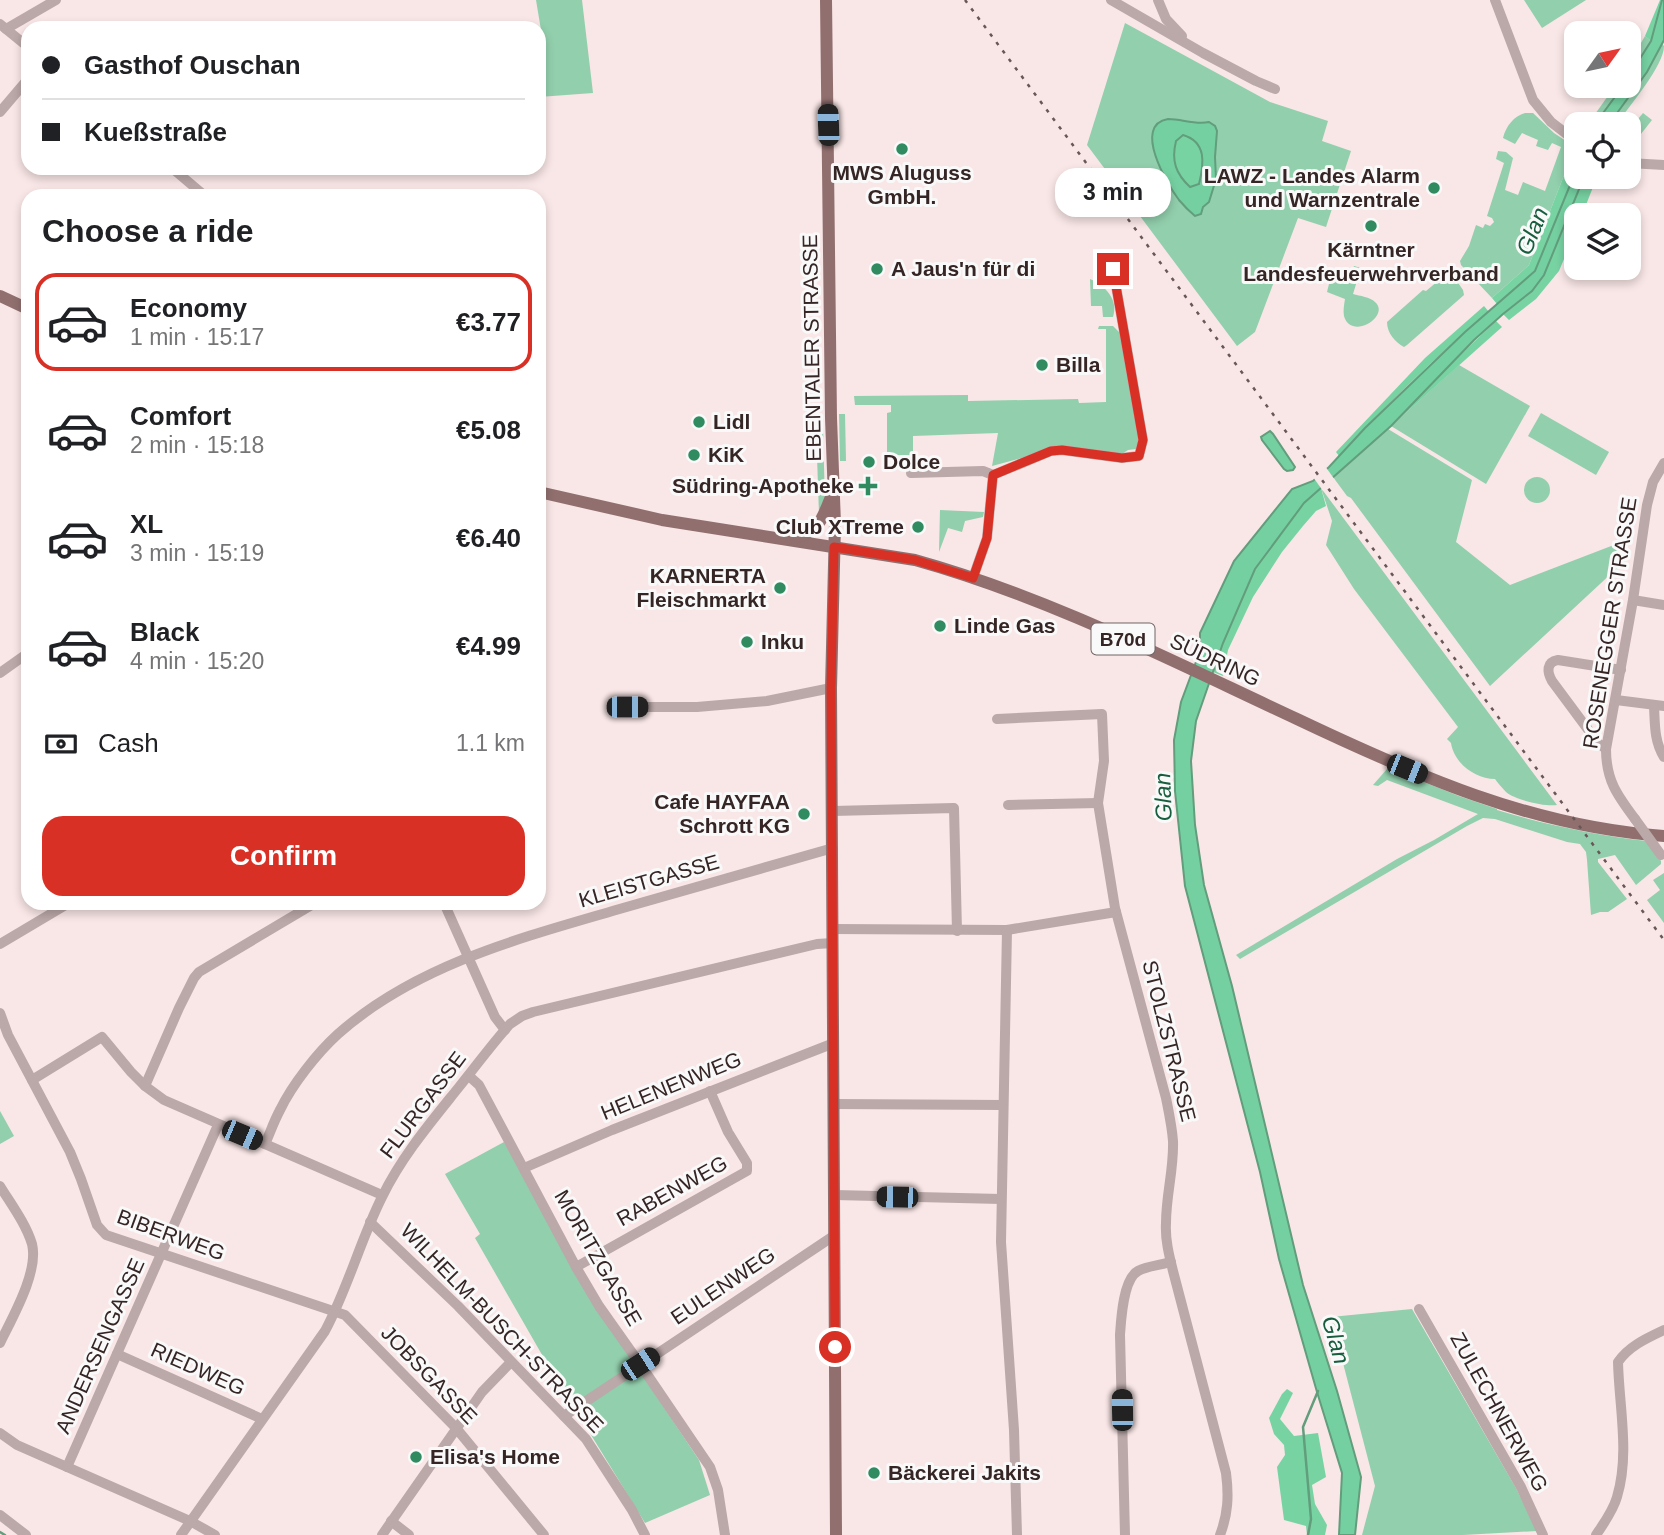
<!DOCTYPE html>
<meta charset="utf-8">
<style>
:root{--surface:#fff;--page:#f2f2f2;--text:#202124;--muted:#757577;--line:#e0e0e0;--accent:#d93025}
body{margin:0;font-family:Helvetica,sans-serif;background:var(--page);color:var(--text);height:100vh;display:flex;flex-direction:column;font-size:26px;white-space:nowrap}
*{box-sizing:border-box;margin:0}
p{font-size:23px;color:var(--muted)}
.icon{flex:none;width:38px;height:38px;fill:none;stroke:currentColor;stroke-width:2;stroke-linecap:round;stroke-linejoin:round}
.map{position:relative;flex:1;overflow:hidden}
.panel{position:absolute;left:21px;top:189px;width:525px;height:721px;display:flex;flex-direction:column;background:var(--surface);border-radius:21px;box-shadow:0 4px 10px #0003}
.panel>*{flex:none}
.banner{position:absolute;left:21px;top:21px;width:525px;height:154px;border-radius:21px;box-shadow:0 4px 10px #0003;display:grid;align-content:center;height:154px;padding:0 21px;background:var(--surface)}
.needle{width:46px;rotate:57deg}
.fabs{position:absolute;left:1564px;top:21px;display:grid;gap:14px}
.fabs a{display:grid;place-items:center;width:77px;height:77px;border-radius:14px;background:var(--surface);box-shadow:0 4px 10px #0003;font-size:35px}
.end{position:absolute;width:32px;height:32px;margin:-16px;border:9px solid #d93025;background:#fff;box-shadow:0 0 0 4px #fff}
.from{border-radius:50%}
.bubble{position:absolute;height:49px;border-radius:21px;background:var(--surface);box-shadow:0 4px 10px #0003;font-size:23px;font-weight:700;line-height:49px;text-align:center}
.car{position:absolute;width:21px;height:42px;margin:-21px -10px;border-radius:9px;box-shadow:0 0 5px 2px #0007;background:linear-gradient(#222 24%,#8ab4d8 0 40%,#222 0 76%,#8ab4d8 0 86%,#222 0)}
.banner b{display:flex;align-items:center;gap:24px;height:66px;font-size:26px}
.banner b+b{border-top:2px solid var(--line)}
.banner i{width:18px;height:18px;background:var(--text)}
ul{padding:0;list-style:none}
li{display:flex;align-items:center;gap:21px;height:98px;margin:0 14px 10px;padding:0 7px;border:4px solid transparent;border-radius:21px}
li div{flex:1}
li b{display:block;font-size:26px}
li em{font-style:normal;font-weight:700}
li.selected{border-color:var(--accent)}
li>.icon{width:63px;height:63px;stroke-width:1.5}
h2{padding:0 21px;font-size:32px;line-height:84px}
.pay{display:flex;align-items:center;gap:18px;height:77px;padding:0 21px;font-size:26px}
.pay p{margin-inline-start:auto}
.primary-button{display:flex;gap:14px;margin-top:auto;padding:14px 21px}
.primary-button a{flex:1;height:80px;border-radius:21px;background:var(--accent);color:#fff;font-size:28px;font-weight:700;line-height:80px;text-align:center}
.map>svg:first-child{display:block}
.green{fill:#92cfad}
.forest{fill:#78d3a3}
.water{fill:#75d0a1;stroke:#629d7c;stroke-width:2;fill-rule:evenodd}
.pier{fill:#f9e6e6}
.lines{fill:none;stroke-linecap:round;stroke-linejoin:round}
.stream{stroke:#629d7c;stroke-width:2.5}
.minor{stroke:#bba8a8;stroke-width:10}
.major{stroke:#916f6f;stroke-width:12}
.rail{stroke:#695757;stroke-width:2.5;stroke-dasharray:3.5 7;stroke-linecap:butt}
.minor-bridge{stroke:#bba8a8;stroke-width:10}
.route{stroke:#d93025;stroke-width:9}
.poi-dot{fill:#318b61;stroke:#f9f9f9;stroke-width:2.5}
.labels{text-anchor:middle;stroke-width:6;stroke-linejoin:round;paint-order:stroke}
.shield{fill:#f9f9f9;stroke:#706565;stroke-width:2}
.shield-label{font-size:19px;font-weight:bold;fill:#362525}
.poi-label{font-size:21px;font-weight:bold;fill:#362525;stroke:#f9f9f9;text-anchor:start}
.street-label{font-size:21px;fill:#362525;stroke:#f9f9f9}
.water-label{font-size:23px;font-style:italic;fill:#175d3e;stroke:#f9f9f9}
</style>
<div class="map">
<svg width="1664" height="1535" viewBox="0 0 1664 1535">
<rect width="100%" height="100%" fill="#f9e6e6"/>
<!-- green -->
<g class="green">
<polygon points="536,0 582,0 593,93 539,97 539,35 541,30"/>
<polygon points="1524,0 1586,0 1542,28"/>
<polygon points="1125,23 1270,102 1328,121 1322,141 1351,151 1326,227 1298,218 1255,332 1237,346 1087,145"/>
<polygon points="1645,36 1651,41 1629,76 1629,64"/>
<path d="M1662,44L1664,46C1664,66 1629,106 1617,124H1609L1647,72Z"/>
<polygon points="1615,86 1623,86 1595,124 1588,124"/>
<path d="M1525,113H1533L1554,133L1575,147L1529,265L1492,298L1461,265L1460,261L1469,246L1476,225L1483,228L1485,224L1490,226L1494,222L1492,218L1487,216L1504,163L1496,159L1498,151L1506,152L1513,158L1505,190L1518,195L1523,182L1545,191L1561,147L1552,143L1548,150L1536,146L1538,140L1522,133L1515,144L1503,138C1506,126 1514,116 1525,113Z"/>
<polygon points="1643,113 1652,120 1637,139 1629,133 1629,130"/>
<path d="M1354,266L1361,268L1353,294C1360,296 1370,297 1375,302C1391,316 1351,341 1344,316C1343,311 1344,305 1345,299L1327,292L1333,268L1351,274Z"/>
<path d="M1450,271L1463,290L1464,295L1407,345L1404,347C1395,342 1387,333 1387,322L1423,290L1426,291Z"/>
<path d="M1090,279C1105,285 1119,300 1113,317H1103L1102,306H1091Z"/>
<polygon points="1099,326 1113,326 1121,334 1140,440 1136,449 1128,450 1122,454 1063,447 992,466 998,433 913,436 913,455 887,455 887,413 891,412 891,405 855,405 854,396 968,395 968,401 1078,399 1079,403 1106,402 1106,329 1098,329"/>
<polygon points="1459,365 1530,406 1486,484 1391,426"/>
<polygon points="1541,413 1609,452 1596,475 1528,436"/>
<polygon points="839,414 845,414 846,461 840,461"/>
<polygon points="816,427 823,427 825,505 819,514"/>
<polygon points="1388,429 1472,480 1456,542 1510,585 1619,543 1628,558 1490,686 1351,498 1347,496 1333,477"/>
<circle cx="1537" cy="490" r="13"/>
<path d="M1321,488L1557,805C1546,807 1515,800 1506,792C1502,788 1498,783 1495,779C1475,779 1454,763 1451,743L1447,739L1458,727L1354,589L1326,545L1332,521Z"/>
<polygon points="940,510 984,512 983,517 965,521 962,532 948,528 939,552"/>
<path d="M1387,769H1391L1459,796L1497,809V810C1547,825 1596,835 1647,841L1661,861V864L1636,885L1615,855L1598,859V862L1627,899L1608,912H1600L1591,915L1587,860L1586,852L1580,844L1567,842L1495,819L1483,818L1467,826L1240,959L1236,955L1397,859L1434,840L1478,814L1387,780L1378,786L1373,785Z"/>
<polygon points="1664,873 1664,923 1647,900 1660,890 1653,880"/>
<polygon points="0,1111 14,1136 0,1144"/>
<polygon points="504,1142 635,1365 572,1407 475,1238 480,1234 445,1174"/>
<polygon points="1412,1309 1516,1488 1537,1531 1463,1535 1362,1535 1375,1486 1331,1317"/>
<polygon points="639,1370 699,1460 710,1495 645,1523 577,1412"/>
</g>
<!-- forest -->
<g class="forest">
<polygon points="1660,0 1662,0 1651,41 1645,36"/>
<path d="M1183,135C1207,143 1204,164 1199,184L1190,187C1176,173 1171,161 1176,141Z"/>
<polygon points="1575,147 1577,148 1577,168 1535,271 1497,304 1492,298 1529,265"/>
<polygon points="1584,177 1597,177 1582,215 1577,215 1577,228 1559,271 1536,299 1509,320 1503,314 1532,291 1544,275"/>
<path d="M1484,306L1489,312C1436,356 1386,405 1339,456L1336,452L1425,358Z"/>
<polygon points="1496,321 1502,327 1391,426 1436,378"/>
<polygon points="1321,488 1326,506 1316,511 1303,526 1282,552 1253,597 1228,650 1223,676 1213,672 1223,643 1255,569 1304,503"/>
<polygon points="1287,1389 1293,1393 1280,1419 1294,1436 1318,1433 1326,1477 1312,1485 1315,1504 1327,1525 1325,1535 1307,1535 1306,1526 1284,1520 1277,1467 1285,1455 1284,1445 1274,1434 1269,1418 1282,1394"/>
</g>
<!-- water -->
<g class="water">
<polygon points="1662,0 1664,0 1664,40 1647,72 1609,124 1595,124 1623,86 1629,86 1629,76 1651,41"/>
<path d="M1168,119C1182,119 1195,125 1209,122L1215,126L1217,131L1215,157L1216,179L1209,202L1203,207L1201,214L1195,216C1189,211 1184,206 1179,200C1167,184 1132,125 1168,119ZM1183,135C1207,142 1204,164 1199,184L1190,187C1176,174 1171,161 1176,141Z"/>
<polygon points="1577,168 1577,177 1584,177 1544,275 1532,291 1503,314 1474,340 1391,426 1304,503 1255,569 1223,643 1196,721 1191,761 1195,825 1204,885 1232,986 1303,1285 1337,1391 1361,1477 1355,1535 1339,1535 1342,1473 1317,1392 1279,1259 1260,1172 1185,886 1175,791 1174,740 1181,702 1200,651 1200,633 1234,561 1292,489 1313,481 1329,467 1365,428 1465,332 1535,271"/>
<polygon points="1270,431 1273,434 1295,467 1293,470 1287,471 1284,469 1262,440 1261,437"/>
</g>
<!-- pier -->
<polygon class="pier" points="1325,466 1335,480 1323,491 1313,477"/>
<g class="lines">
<!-- stream -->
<g class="stream">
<polyline points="0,1532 5,1535"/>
<polyline points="1308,1535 1311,1519 1303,1427 1318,1391"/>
</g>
<!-- minor -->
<g class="minor">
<polyline points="1111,0 1203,53 1256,81 1275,89"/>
<polyline points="1158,0 1166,19 1182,36"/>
<polyline points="1495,0 1533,100 1551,122 1577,142"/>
<polyline points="0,24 28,47"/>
<polyline points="6,29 56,0"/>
<polyline points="0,112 28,79"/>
<polyline points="1629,163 1664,165"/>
<polyline points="172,168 205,196"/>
<polyline points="911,473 983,471 993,475"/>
<polyline points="973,578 987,538 993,475 1051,451 1062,450 1122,458 1139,456 1143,440 1113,269 1120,259"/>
<polyline points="1633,600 1664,605"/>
<polyline points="0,673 28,653"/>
<polyline points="1616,700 1664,706"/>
<path d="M1654,706C1655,724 1654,741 1664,757"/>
<polyline points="627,707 697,707 767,701 831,688"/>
<path d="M997,719L1102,714L1104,761L1098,803L1115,908L1166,1098C1169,1113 1172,1127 1173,1141C1174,1169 1166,1195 1166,1223C1165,1239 1169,1255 1173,1271L1226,1473C1229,1496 1228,1514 1220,1535"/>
<path d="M1606,749L1598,743L1552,681C1547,672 1546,662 1558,660L1621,670"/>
<polyline points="1008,805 1098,803"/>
<polyline points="833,811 954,808 957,931"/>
<path d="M1635,819C1617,795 1606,780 1606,749L1633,600L1647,505L1653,482L1664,463"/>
<polyline points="444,903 495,1017 505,1030"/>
<polyline points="833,929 1007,930 1116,912"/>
<polyline points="1007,930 1001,1242 1014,1430 1017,1535"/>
<polyline points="0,944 69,903"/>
<polyline points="0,1013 8,1035 70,1152 81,1179 97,1225 106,1235 345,1315 456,1428 544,1535"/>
<polyline points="469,1076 479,1085 576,1267 599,1306 640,1364 710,1467 718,1490 725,1535"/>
<polyline points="32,1080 102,1037 131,1072 145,1086 164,1100 382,1195"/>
<polyline points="145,1086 179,1008 194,978 199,972 315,903"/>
<polyline points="835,1104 1002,1105"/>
<path d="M265,1144C270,1133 274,1121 280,1110C292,1085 317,1053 338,1034C417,964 524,937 623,908C693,888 763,868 833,848"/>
<polyline points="524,1168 612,1130 834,1043"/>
<path d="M0,1186C11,1204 26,1224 32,1244C39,1272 12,1318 0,1343"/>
<polyline points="835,1195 1001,1199"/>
<polyline points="370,1222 458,1306 586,1439 632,1510 645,1535"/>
<polyline points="576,1267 747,1171 747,1163 728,1132 710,1091"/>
<polyline points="1419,1309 1521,1487 1543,1535"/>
<polyline points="117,1354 262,1419"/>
<polyline points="564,1416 835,1235"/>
<polyline points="0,1433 17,1445 190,1521 215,1535"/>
<polyline points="67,1467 218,1125"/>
<polyline points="0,1515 26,1535"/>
<polyline points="391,1521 409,1535"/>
<path d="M181,1535L325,1331C348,1288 360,1241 382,1197C402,1156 431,1122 459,1087C476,1066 492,1044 510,1024L522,1016L533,1012L817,944L833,943"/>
<polyline points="382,1535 482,1392 511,1362"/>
<path d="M1125,1535L1120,1335C1121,1320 1123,1279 1138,1271C1147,1266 1160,1265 1171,1262"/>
<path d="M1596,1535C1604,1523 1613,1511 1617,1497C1630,1454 1619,1406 1618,1362C1629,1346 1647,1338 1664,1330"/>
</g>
<!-- major -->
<g class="major">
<polyline points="826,0 831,418 835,524 831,688 836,1535"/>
<polyline points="0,296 28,309"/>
<path d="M539,492L662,520L915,560C1048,597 1172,661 1297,719C1415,775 1532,827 1664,836"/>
<path d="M790,539C819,533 822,520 832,494"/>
</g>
<!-- rail -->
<polyline class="rail" points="965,0 1664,940"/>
<!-- minor-bridge -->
<polyline class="minor-bridge" points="1635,819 1661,855"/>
</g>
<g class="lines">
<!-- route -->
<polyline class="route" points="835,1347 831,688 834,547 915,560 973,578 987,538 993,475 1051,451 1062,450 1122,458 1139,456 1143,440 1113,269"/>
</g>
<!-- markers -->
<g class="poi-dot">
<circle cx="902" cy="149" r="7"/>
<circle cx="1434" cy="188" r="7"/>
<circle cx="1371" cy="226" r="7"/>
<circle cx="877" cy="269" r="7"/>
<circle cx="1042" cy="365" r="7"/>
<circle cx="699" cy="422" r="7"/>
<circle cx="694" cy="455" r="7"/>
<circle cx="869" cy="462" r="7"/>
<path d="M864.5 475.5h7v7h7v7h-7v7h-7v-7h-7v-7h7z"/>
<circle cx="918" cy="527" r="7"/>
<circle cx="780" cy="588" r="7"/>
<circle cx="940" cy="626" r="7"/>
<circle cx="747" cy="642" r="7"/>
<circle cx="804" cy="814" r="7"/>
<circle cx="416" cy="1457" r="7"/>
<circle cx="874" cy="1473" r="7"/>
</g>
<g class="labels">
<!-- shield labels -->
<rect class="shield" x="1091.5" y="623.5" width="63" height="31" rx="5"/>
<g class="shield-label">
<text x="1123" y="646">B70d</text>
</g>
<!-- poi labels -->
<g class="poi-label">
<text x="902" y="180" text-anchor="middle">MWS Aluguss<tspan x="902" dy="24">GmbH.</tspan></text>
<text x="1420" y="183" text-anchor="end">LAWZ - Landes Alarm<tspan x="1420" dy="24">und Warnzentrale</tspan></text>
<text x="1371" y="257" text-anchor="middle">Kärntner<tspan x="1371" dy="24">Landesfeuerwehrverband</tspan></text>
<text x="891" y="276">A Jaus'n für di</text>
<text x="1056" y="372">Billa</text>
<text x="713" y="429">Lidl</text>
<text x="708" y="462">KiK</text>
<text x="883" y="469">Dolce</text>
<text x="854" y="493" text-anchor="end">Südring-Apotheke</text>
<text x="904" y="534" text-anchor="end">Club XTreme</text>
<text x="766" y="583" text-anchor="end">KARNERTA<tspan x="766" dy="24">Fleischmarkt</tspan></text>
<text x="954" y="633">Linde Gas</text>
<text x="761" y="649">Inku</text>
<text x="790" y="809" text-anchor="end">Cafe HAYFAA<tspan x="790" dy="24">Schrott KG</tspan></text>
<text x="430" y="1464">Elisa's Home</text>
<text x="888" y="1480">Bäckerei Jakits</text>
</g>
<!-- street labels -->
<g class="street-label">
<text transform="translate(812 348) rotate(-91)" y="7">EBENTALER STRASSE</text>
<text transform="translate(1610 623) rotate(-81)" y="7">ROSENEGGER STRASSE</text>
<text transform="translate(1215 660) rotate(25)" y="7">SÜDRING</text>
<text transform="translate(649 881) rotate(-16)" y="7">KLEISTGASSE</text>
<text transform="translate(1169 1041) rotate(76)" y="7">STOLZSTRASSE</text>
<text transform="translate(671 1086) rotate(-22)" y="7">HELENENWEG</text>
<text transform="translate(423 1105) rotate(-53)" y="7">FLURGASSE</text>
<text transform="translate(672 1191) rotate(-29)" y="7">RABENWEG</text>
<text transform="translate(171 1235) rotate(20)" y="7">BIBERWEG</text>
<text transform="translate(598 1258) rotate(60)" y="7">MORITZGASSE</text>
<text transform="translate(723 1286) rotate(-34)" y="7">EULENWEG</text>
<text transform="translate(502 1328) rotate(46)" y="7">WILHELM-BUSCH-STRASSE</text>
<text transform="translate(100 1346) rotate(-66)" y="7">ANDERSENGASSE</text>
<text transform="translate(198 1369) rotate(24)" y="7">RIEDWEG</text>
<text transform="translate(429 1375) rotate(46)" y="7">JOBSGASSE</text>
<text transform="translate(1499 1412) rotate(61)" y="7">ZULECHNERWEG</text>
</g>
<!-- water labels -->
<g class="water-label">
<text transform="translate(1532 231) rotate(-68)" y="8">Glan</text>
<text transform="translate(1163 797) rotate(-92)" y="8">Glan</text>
<text transform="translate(1336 1340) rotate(74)" y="8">Glan</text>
</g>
</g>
</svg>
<div class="fabs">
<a><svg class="needle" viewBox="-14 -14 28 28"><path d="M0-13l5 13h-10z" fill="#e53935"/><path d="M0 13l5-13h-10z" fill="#757577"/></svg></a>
<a><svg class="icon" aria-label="locate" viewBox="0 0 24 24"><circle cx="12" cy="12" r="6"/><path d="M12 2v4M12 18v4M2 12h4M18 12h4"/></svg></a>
<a><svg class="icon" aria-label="layers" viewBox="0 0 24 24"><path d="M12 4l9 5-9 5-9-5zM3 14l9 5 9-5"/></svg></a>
</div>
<i class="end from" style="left:835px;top:1347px"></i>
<i class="end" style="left:1113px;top:269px"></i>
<div class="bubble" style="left:1055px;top:168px;width:116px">3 min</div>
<i class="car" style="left:828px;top:125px;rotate:358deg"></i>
<i class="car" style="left:627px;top:707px;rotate:90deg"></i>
<i class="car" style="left:1407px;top:769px;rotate:112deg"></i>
<i class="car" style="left:242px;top:1135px;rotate:113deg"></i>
<i class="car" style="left:897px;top:1197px;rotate:271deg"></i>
<i class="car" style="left:640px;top:1364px;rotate:57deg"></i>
<i class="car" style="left:1122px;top:1410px;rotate:359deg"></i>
<div class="banner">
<b><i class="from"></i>Gasthof Ouschan</b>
<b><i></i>Kueßstraße</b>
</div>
<section class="panel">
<h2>Choose a ride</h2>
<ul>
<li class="selected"><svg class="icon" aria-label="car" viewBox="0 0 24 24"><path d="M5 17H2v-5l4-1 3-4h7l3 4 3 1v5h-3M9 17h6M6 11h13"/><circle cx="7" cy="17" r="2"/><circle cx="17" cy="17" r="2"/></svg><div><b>Economy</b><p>1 min · 15:17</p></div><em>€3.77</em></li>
<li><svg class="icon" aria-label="car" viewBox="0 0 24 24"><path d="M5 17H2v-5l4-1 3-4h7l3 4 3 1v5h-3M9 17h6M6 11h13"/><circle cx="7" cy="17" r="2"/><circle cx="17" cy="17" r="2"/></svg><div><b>Comfort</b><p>2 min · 15:18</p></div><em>€5.08</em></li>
<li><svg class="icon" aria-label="car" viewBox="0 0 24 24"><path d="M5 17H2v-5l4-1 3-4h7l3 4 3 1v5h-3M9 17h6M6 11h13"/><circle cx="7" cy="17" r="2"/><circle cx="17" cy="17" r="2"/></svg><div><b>XL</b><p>3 min · 15:19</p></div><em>€6.40</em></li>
<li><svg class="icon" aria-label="car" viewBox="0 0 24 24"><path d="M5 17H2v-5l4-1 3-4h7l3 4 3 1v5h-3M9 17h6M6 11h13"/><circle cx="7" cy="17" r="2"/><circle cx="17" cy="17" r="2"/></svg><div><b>Black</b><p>4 min · 15:20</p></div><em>€4.99</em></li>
</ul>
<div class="pay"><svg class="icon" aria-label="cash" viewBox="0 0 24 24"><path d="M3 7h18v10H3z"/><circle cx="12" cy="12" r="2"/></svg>Cash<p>1.1 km</p></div>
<div class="primary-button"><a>Confirm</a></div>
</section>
</div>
